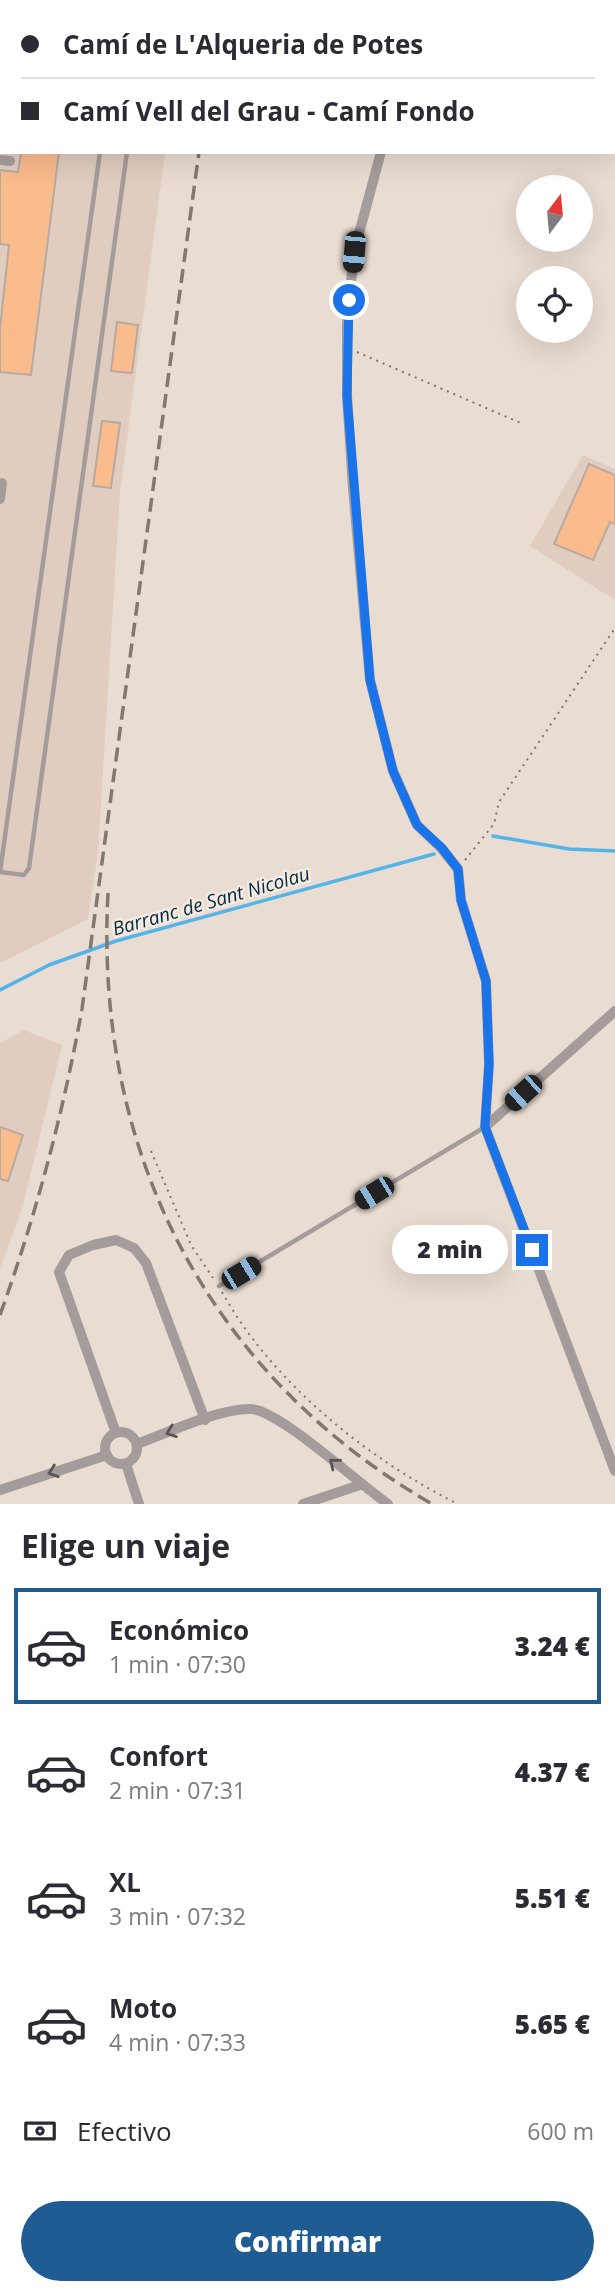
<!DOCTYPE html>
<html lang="es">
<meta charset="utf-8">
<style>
:root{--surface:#fff;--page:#f2f2f3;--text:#2b2b33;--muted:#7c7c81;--line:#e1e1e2;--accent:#1f5c93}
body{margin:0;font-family:"Open Sans",sans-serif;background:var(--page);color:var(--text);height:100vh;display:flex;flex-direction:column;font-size:26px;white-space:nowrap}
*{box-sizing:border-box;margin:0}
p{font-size:23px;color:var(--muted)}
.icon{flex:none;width:38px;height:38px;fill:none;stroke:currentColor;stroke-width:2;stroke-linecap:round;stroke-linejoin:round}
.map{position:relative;height:1504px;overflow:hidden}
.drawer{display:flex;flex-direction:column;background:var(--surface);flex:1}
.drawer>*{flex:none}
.banner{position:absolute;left:0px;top:0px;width:616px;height:154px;box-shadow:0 7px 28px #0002;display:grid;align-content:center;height:154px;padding:0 21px;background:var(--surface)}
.needle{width:46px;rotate:16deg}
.tools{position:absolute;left:516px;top:175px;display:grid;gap:14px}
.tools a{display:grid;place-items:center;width:77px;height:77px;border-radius:50%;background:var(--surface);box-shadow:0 7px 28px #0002;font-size:35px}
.end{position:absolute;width:32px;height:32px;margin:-16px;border:9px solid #1a73e8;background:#fff;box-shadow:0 0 0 4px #fff}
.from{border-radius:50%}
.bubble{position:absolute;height:49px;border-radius:24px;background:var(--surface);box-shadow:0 7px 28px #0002;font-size:23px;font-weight:800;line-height:49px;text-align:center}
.car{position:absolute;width:21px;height:42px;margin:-21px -10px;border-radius:9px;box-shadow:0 0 5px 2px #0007;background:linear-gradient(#222 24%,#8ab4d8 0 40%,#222 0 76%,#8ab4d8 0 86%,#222 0)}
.banner b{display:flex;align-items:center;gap:24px;height:66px;font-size:26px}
.banner b+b{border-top:2px solid var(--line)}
.banner i{width:18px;height:18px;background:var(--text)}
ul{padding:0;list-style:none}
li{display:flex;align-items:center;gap:21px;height:116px;margin:0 14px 10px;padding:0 7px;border:4px solid transparent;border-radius:0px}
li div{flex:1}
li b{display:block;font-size:26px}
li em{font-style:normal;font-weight:800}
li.active{border-color:var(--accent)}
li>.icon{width:63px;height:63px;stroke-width:1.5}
h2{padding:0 21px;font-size:32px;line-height:84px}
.pay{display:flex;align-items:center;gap:18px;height:77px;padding:0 21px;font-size:26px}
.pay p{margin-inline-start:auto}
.cta{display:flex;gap:14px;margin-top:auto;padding:14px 21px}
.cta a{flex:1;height:80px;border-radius:42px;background:var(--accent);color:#fff;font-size:28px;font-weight:800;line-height:80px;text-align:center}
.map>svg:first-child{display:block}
.built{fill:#e1cdbf}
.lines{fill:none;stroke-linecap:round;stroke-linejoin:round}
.stream{stroke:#53b4e9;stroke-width:3.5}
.building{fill:#fabb8d;stroke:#b7aaa1;stroke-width:2}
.path{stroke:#7e756e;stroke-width:2;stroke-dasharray:2 5;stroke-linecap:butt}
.service{stroke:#a49c9b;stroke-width:4.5}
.minor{stroke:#a49c9b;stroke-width:10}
.rail{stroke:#807871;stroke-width:3.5;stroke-dasharray:14 7;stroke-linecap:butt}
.oneway{stroke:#5a5452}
.route{stroke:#1a73e8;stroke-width:9}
.labels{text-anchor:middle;stroke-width:5;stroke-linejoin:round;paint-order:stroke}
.water-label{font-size:19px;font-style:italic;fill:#012d42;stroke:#f6e9df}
</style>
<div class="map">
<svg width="615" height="1504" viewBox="0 0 615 1504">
<rect width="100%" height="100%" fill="#e9dcd2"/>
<!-- built -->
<g class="built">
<polygon points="0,0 185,0 2,2 2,152 165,152 120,492 98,852 88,919 0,963"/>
<polygon points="583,455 615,469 615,600 530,546"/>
<polygon points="24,1030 62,1045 23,1205 0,1270 0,1043"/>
</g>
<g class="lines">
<!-- stream -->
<g class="stream">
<polyline points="493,836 569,849 615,851"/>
<polyline points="0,990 49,965 116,941 434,854"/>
</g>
</g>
<!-- building -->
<g class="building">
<polygon points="21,152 59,152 31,375 0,372 0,328 9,245 0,244 0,170 18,172"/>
<polygon points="117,322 138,325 132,373 111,371"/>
<polygon points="102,421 120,423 111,488 93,486"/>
<polygon points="589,464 615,475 615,524 610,522 593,560 554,544"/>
<polygon points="0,1127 23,1135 8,1181 0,1179"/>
</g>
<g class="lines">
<!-- path -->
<g class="path">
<polyline points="247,2 247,0"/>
<polyline points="357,352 523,424"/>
<polyline points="465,860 494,824 499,802 615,628"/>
<polyline points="151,1151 191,1245 213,1278"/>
<path d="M222,1292C271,1381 367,1459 458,1504"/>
</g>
<!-- service -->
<g class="service">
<polyline points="174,0 175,2"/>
<polyline points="155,2 156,0"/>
<polyline points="0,872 24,875 29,868 127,152"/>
<polyline points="0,872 100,152"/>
<polyline points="219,1286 485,1127"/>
</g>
<!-- minor -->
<g class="minor">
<polyline points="405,2 405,0"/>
<polyline points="614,87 615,87"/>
<polyline points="381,152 354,252 347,324 347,396 353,488 370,680 393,771 417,825 441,848 458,869 461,900 486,981 489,1064 485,1127 615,1471"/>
<polyline points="0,160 10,161"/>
<polyline points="0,499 2,483"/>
<polyline points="485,1127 615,1011"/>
<circle cx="121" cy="1448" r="16"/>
<polyline points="116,1433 59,1272 69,1255 93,1245 116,1240 134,1248 146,1263 205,1420"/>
<path d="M137,1444C167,1433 220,1408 251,1409C279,1410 359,1484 388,1504"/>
<polyline points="126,1464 139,1504"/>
<polyline points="0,1490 107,1455"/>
<polyline points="303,1504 360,1485"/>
</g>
<!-- rail -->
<g class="rail">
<polyline points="220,2 220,0"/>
<path d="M108,893C94,1151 207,1374 432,1504"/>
<path d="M0,1315C36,1215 63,1114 82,1009L199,152"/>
</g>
</g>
<!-- one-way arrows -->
<defs><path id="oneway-chevron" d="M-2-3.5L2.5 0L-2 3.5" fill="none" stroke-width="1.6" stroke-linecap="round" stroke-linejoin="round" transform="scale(1.75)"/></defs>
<g class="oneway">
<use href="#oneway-chevron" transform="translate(171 1432) rotate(160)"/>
<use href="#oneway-chevron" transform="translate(334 1463) rotate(-141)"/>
<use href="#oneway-chevron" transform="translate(53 1472) rotate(161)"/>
</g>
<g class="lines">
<!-- route -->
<polyline class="route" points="349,300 347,396 370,680 393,771 417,825 442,848 458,869 461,900 486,981 489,1064 485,1127 532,1250"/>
</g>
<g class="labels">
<!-- water labels -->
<g class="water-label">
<text transform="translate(211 901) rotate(-16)" y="7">Barranc de Sant Nicolau</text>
</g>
</g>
</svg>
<div class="tools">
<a><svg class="needle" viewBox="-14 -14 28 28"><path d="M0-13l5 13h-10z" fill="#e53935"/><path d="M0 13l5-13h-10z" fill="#7c7c81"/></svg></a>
<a><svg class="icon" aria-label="locate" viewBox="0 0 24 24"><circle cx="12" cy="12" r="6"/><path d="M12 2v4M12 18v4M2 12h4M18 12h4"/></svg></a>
</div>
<i class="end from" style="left:349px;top:300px"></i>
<i class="end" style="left:532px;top:1250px"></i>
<div class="bubble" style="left:392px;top:1225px;width:116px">2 min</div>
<i class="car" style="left:354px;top:252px;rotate:185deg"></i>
<i class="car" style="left:523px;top:1093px;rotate:228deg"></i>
<i class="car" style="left:374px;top:1193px;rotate:239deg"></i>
<i class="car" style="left:241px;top:1273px;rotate:59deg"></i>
<div class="banner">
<b><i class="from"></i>Camí de L'Alqueria de Potes</b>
<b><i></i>Camí Vell del Grau - Camí Fondo</b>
</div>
</div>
<section class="drawer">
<h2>Elige un viaje</h2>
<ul>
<li class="active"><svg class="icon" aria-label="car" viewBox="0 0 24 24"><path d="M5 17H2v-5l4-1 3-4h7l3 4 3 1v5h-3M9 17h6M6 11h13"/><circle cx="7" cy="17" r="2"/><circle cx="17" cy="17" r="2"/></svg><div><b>Económico</b><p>1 min · 07:30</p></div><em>3.24 €</em></li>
<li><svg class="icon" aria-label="car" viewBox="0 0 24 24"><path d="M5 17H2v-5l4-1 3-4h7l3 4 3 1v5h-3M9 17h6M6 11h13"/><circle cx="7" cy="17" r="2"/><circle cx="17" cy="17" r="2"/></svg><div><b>Confort</b><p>2 min · 07:31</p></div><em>4.37 €</em></li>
<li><svg class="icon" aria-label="car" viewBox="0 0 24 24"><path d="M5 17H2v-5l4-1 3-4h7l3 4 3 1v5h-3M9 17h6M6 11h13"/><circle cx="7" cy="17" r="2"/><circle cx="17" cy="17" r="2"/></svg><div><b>XL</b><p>3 min · 07:32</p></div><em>5.51 €</em></li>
<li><svg class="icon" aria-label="car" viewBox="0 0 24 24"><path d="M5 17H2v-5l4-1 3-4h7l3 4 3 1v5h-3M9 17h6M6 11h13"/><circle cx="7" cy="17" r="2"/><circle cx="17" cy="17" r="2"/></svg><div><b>Moto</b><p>4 min · 07:33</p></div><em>5.65 €</em></li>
</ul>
<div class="pay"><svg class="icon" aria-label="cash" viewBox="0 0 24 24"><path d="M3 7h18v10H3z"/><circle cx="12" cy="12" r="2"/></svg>Efectivo<p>600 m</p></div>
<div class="cta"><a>Confirmar</a></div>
</section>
